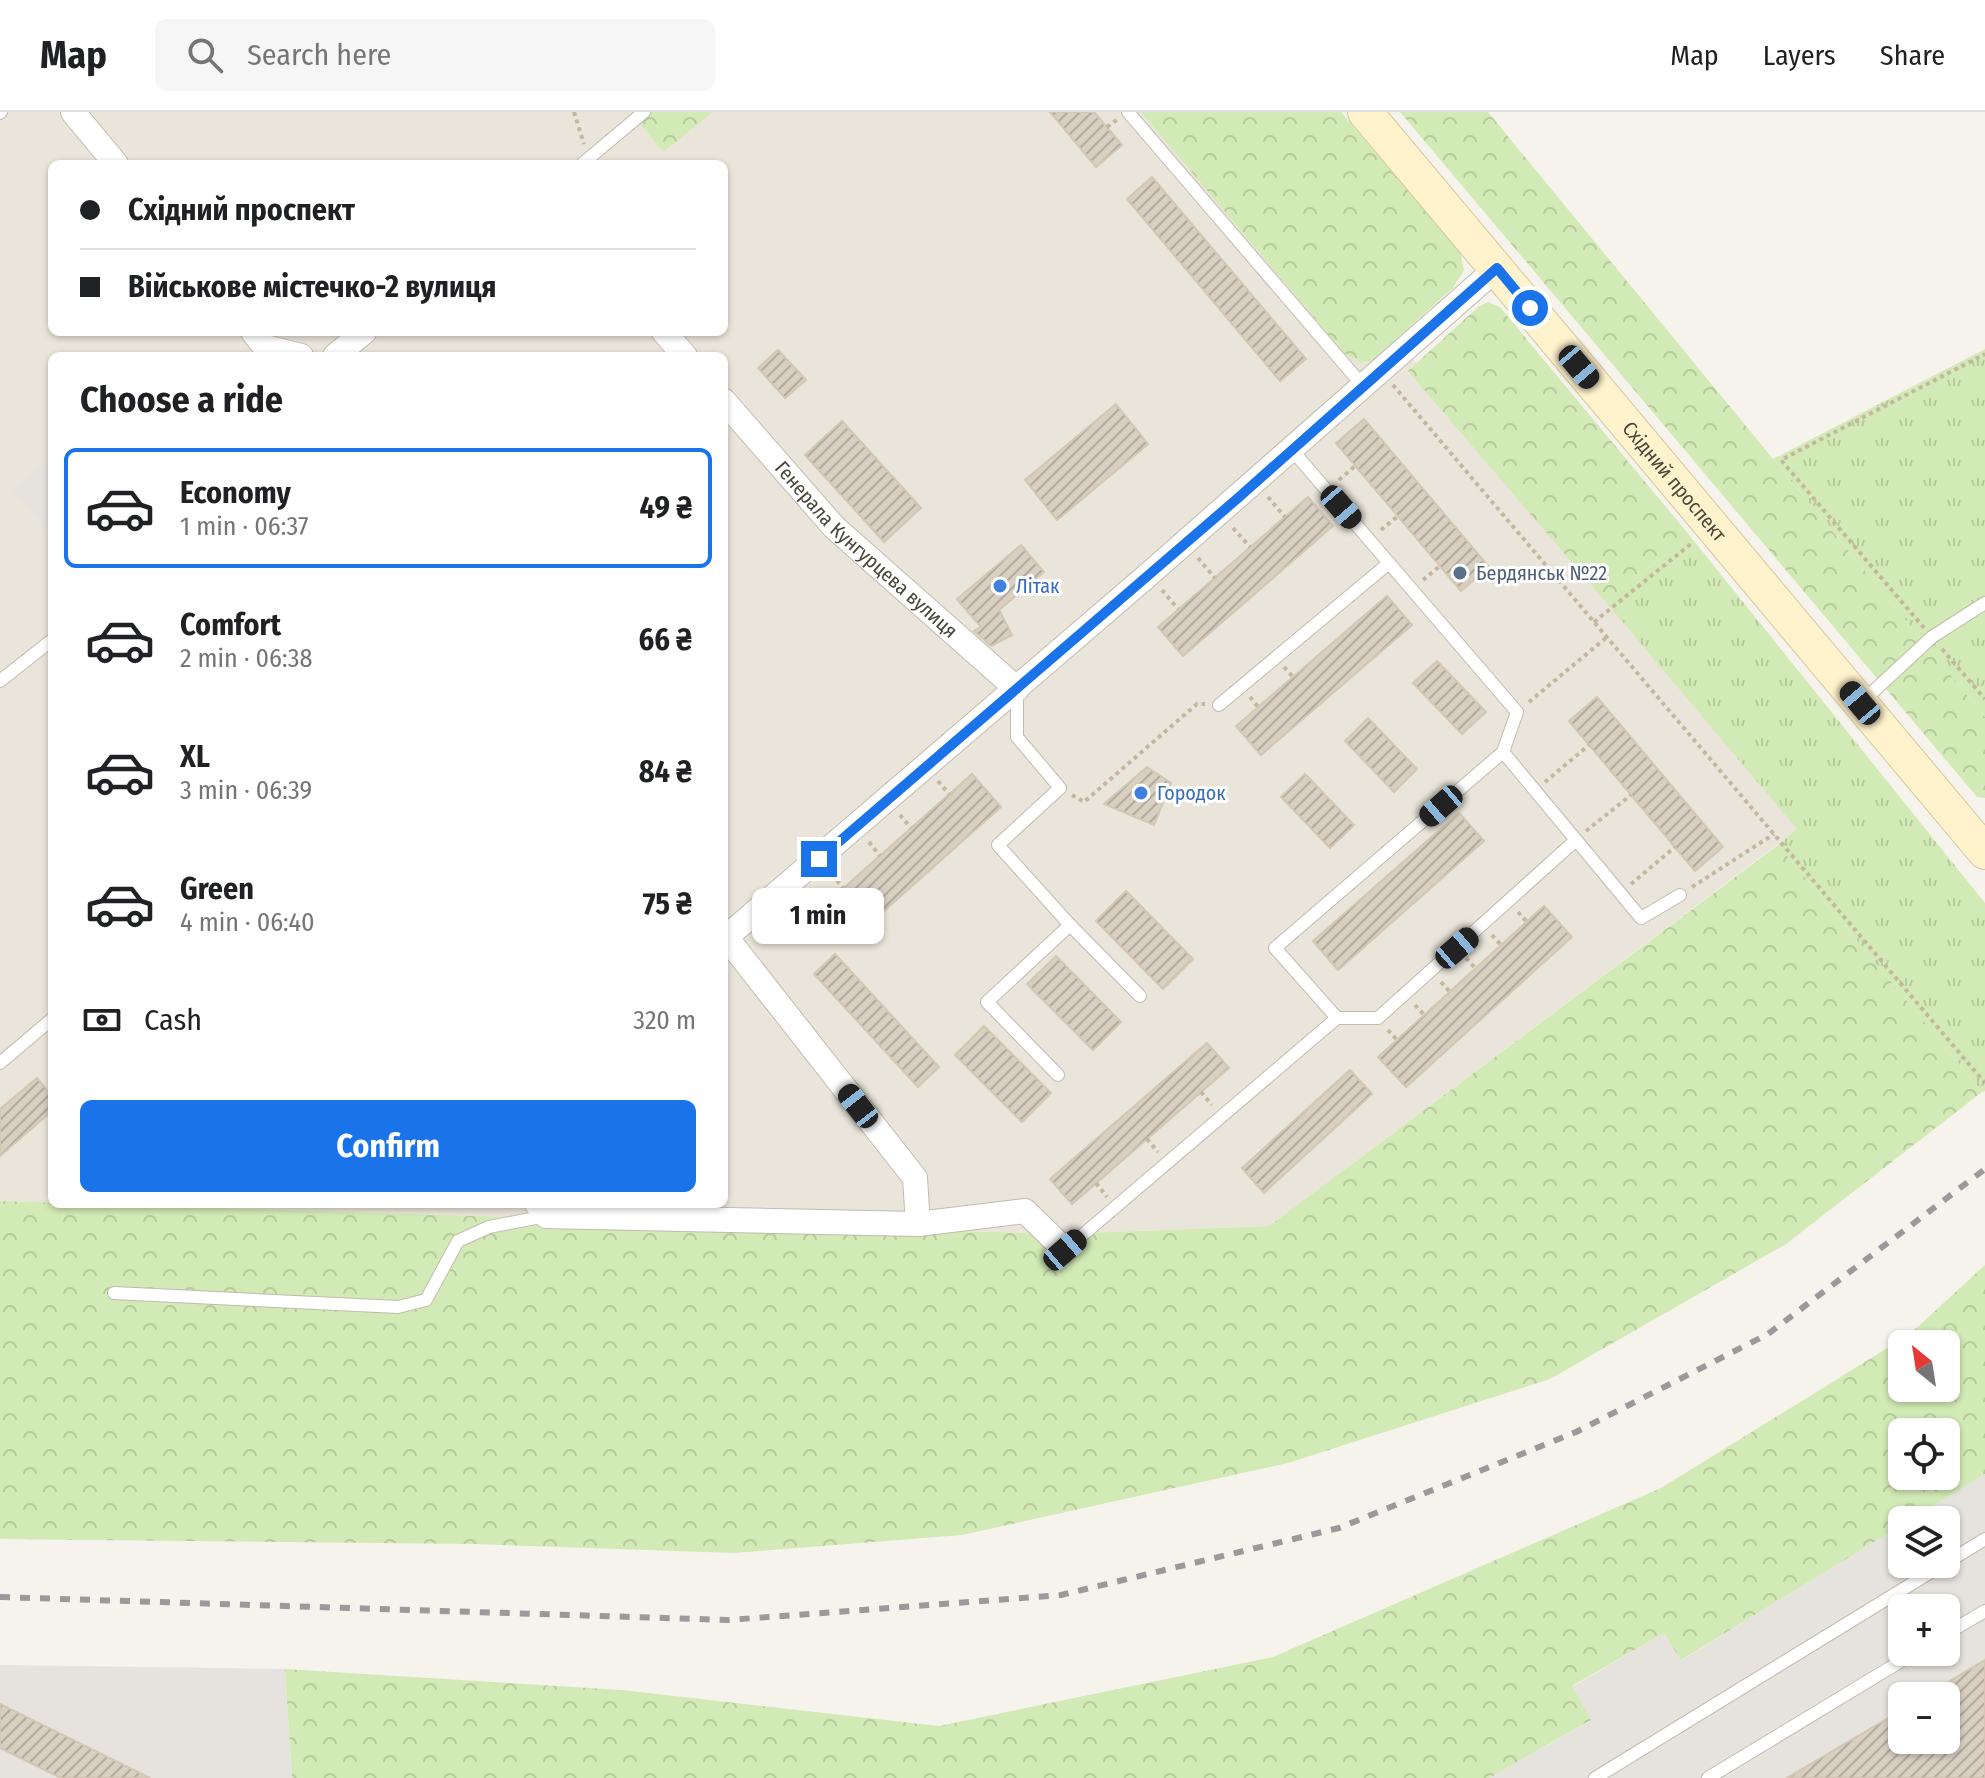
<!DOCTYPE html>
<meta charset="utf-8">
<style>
:root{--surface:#fff;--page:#f6f6f6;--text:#202124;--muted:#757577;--line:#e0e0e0;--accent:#1a73e8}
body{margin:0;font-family:"Fira Sans Condensed",sans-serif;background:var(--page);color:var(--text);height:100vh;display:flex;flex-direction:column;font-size:30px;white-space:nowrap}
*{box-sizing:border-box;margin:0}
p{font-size:26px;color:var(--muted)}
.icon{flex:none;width:44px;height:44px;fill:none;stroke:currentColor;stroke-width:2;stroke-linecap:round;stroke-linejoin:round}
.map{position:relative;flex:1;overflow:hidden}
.panel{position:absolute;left:48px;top:240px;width:680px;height:856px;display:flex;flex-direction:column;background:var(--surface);border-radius:12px;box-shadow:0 2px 6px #0004}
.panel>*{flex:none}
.hud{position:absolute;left:48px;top:48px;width:680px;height:176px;border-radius:12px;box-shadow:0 2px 6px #0004;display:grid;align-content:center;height:176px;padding:0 32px;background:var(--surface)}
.needle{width:52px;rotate:330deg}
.tools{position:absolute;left:1888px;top:1218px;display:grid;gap:16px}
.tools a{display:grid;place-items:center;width:72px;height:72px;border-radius:12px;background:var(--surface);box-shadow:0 2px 6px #0004;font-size:40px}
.end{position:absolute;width:36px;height:36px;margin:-18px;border:10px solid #1a73e8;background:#fff;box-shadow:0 0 0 4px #fff}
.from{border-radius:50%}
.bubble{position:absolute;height:56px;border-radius:12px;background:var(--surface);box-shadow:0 2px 6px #0004;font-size:26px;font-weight:700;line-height:56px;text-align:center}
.car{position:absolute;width:24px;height:48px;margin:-24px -12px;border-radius:10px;box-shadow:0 0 6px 2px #0007;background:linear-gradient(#222 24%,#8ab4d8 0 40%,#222 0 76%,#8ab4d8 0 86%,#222 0)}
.hud b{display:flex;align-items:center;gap:28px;height:76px;font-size:30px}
.hud b+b{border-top:2px solid var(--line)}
.hud i{width:20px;height:20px;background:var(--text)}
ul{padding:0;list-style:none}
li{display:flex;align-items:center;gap:24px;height:120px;margin:0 16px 12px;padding:0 16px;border:4px solid transparent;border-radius:12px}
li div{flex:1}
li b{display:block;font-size:30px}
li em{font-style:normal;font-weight:700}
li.current{border-color:var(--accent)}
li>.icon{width:72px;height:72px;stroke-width:1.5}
h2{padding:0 32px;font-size:36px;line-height:96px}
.pay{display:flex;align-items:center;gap:20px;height:88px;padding:0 32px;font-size:30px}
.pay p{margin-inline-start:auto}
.cta{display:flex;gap:16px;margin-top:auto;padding:16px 32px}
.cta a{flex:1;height:92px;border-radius:12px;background:var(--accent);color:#fff;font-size:32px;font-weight:700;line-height:92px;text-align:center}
header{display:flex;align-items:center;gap:48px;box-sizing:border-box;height:112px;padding:0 40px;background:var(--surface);border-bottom:2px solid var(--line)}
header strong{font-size:38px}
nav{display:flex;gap:44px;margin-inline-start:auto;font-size:28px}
.search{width:560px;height:72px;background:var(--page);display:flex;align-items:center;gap:20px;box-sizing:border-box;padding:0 28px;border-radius:12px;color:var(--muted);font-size:30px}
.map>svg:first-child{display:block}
.residential{fill:#eae5da;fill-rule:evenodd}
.industrial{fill:#e6e2dd;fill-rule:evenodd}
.grass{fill:url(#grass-tufts)}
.forest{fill:url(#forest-crowns);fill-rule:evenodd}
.building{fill:url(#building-hatch);stroke:#d3c7b4;stroke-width:2}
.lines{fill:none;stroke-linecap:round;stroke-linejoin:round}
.lane-casing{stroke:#c2bbae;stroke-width:14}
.street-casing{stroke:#c2bbae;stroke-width:26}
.secondary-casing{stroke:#d6c79b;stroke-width:36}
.path{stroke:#c4b79f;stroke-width:4;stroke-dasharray:4 4;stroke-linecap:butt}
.lane{stroke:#fff;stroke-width:12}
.street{stroke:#fff;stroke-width:24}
.secondary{stroke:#fff3cd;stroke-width:34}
.rail{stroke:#9a9a9a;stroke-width:6;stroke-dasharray:10 10;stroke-linecap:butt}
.route{stroke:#1a73e8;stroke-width:10}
.service-dot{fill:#5c6f8a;stroke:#fff;stroke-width:3}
.shop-dot{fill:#3f7fe0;stroke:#fff;stroke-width:3}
.labels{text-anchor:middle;stroke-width:6;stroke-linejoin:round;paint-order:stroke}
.street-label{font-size:20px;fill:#4b4439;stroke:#fff}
.service-label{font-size:20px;fill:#4e5e75;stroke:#fff;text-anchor:start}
.shop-label{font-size:20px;fill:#366cbe;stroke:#fff;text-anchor:start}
</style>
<header>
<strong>Map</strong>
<div class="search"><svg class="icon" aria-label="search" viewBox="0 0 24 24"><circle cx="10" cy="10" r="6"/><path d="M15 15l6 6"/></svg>Search here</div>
<nav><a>Map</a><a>Layers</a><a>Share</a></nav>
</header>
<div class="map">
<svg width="1985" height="1666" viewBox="0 0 1985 1666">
<defs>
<pattern id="grass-tufts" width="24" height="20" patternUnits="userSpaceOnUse" patternTransform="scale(2)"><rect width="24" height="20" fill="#d2eab5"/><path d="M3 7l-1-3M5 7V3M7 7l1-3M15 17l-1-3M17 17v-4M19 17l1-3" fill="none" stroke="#b6ca9c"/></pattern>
<pattern id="forest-crowns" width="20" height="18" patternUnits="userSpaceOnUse" patternTransform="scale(2)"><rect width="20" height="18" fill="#d2eab5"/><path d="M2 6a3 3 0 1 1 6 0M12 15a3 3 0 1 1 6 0" fill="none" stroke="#b6ca9c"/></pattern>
<pattern id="building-hatch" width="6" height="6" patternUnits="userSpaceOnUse" patternTransform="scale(2)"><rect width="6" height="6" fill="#d8cfc1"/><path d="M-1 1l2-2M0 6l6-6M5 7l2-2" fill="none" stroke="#b1aa9e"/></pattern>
</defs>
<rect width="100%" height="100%" fill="#f6f3ec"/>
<!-- residential -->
<path class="residential" d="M0,0H1211L1798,717L1269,1114L1059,1122L97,1092H724V244H52V1091L0,1089ZM52,52H724V220H52Z"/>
<!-- industrial -->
<g class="industrial">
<polygon points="52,346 52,425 12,378"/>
<path d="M1985,1362V1666H1489L1590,1609L1572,1575L1664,1521L1682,1548L1902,1413V1452H1946V1408H1910ZM1902,1496H1946V1540H1902ZM1902,1584H1946V1628H1902Z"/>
<polygon points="0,1553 285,1557 292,1666 0,1666"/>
</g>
<!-- grass -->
<g class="grass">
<polygon points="1985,237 1985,605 1773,347"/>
<polygon points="1690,424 1985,791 1985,979 1982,980 1778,733 1797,717 1605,489"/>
</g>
<!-- forest -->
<g class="forest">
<polygon points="631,0 713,0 663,40"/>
<polygon points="1141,0 1341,0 1460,139 1464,158 1453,176 1372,249 1360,250 1344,241"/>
<polygon points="1400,0 1488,0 1985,605 1985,686 1977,685"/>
<polygon points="1488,190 1500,195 1690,424 1605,489 1408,259 1478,195"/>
<polygon points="1778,733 1982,980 1786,1132 1550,1267 1288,1351 962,1423 734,1441 474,1432 0,1427 0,1089 1059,1122 1269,1114"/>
<path d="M1985,1153V1362L1910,1408H1902V1413L1681,1548L1664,1521L1572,1574L1591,1608L1489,1666H292L285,1557L622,1578L939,1614L1273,1545L1661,1376L1910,1222ZM1946,1232V1276H1902V1232ZM1946,1320V1364H1902V1320Z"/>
</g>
<!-- building -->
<g class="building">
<polygon points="1050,0 1094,0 1122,33 1096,55"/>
<polygon points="1152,65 1306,247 1280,269 1127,87"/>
<polygon points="778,238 806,268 785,286 758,256"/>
<polygon points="1116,292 1148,332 1057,408 1025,368"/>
<polygon points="1364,307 1489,455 1461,479 1336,331"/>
<polygon points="842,309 921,396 884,430 805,343"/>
<polygon points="1308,385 1333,414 1183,544 1158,515"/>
<polygon points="1021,433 1044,460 999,498 1012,523 991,534 974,519 981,515 957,487"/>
<polygon points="1387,484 1412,513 1261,643 1236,614"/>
<polygon points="1437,549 1486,600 1462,622 1413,571"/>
<polygon points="1597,585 1723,735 1695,759 1569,609"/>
<polygon points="1368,606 1417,657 1394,680 1345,629"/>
<polygon points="1147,655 1171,671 1154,713 1104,692"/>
<polygon points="972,662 1001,695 850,829 821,796"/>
<polygon points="1305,662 1354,713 1330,736 1281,685"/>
<polygon points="1459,701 1484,729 1338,858 1313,829"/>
<polygon points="1126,779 1193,847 1163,877 1096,809"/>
<polygon points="1544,794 1572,825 1406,975 1378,945"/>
<polygon points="835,842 939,955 918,975 814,862"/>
<polygon points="1056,844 1121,910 1093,938 1027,872"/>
<polygon points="984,914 1051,981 1022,1010 955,943"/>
<polygon points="1207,931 1229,956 1072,1092 1050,1067"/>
<polygon points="1350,958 1372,982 1264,1081 1242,1056"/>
<polygon points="37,966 52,984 52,999 0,1044 0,997"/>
<polygon points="1985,1548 1985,1666 1787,1666 1902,1598 1902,1628 1946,1628 1946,1584 1925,1584"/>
<polygon points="0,1592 150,1666 61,1666 0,1636"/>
</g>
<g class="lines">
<defs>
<g id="lane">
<polyline points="1128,0 1363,274"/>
<polyline points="0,1 1,0"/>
<polyline points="582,52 644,0"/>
<polyline points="0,569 52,528"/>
<polyline points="1017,577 1017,625 1060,676 998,733 1070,813 987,890 1058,963"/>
<polyline points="1863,589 1932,525 1985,491"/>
<polyline points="1219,593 1389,451"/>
<polyline points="1503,640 1641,806 1680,783"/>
<polyline points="1070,813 1140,884"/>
<polyline points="1337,906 1378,906 1576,728"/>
<polyline points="0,951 52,907"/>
<polyline points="1065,1138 1337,906 1275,836 1503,640 1517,600 1292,338"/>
<polyline points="114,1181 398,1195 426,1188 458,1129 489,1115 546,1104"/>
<polyline points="1946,1451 1985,1427"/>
<polyline points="1946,1522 1985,1499"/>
<polyline points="1595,1666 1944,1452"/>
<polyline points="1708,1666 1916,1540"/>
</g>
<g id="street">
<polyline points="73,0 116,52"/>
<polyline points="253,220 265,235 301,244"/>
<polyline points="664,220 685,244"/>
<polyline points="335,244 364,220"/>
<path id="s1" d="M724,289L834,415L1017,577"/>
<polyline points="724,827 1148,463 1497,156"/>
<polyline points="537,1092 546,1104 918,1112 915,1066 726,825"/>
<polyline points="918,1112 1025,1099 1065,1138"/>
</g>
<g id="secondary">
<path id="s2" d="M1365,0L1985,740"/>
</g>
</defs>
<!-- lane casing -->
<use href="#lane" class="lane-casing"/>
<!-- street casing -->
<use href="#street" class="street-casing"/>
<!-- secondary casing -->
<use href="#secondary" class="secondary-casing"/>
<!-- path -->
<g class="path">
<polyline points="574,0 584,32"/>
<polyline points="1107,15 1118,7"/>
<polyline points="1393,273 1985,971"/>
<polyline points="1339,368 1355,354"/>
<polyline points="1268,385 1285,405"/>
<polyline points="1233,416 1250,435"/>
<polyline points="1381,418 1398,404"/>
<polyline points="1198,446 1215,466"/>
<polyline points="1423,468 1440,454"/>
<polyline points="1162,478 1178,497"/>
<polyline points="1594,510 1692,431"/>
<polyline points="1924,516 1781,348 1985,242"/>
<polyline points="1942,537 1985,587"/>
<polyline points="1284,555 1293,565"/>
<polyline points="1250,585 1258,595"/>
<polyline points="1529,590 1607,525"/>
<polyline points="938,669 949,682"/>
<polyline points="1545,670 1589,633"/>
<polyline points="1072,683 1084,690 1197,592 1205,592"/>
<polyline points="900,703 911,716"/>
<polyline points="1586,719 1631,683"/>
<polyline points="869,730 880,744"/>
<polyline points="832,762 843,776"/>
<polyline points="1631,772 1675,735"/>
<polyline points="1692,775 1774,722"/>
<polyline points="1518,800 1527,810"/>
<polyline points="1492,823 1501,833"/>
<polyline points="1466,846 1475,856"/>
<polyline points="1441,870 1450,880"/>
<polyline points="1415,893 1424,903"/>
<polyline points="1388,918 1397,928"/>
<polyline points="1201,980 1212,993"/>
<polyline points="1147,1027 1158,1040"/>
<polyline points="1096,1071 1107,1085"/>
</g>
<!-- lane -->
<use href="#lane" class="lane"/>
<!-- street -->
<use href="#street" class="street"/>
<!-- secondary -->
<use href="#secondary" class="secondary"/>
<!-- rail -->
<polyline class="rail" points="0,1485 728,1508 1061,1483 1339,1416 1576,1320 1768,1222 1985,1057"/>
</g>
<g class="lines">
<!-- route -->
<polyline class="route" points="819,747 1238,386 1497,156 1530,196"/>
</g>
<!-- markers -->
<circle class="service-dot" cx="1460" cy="461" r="8"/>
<g class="shop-dot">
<circle cx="1000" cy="474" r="8"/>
<circle cx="1141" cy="681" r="8"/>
</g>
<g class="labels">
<!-- street labels -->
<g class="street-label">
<text dy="7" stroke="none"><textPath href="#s2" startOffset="482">Східний проспект</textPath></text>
<text dy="7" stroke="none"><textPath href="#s1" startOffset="206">Генерала Кунгурцева вулиця</textPath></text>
</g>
<!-- service labels -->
<g class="service-label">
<text x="1476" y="468">Бердянськ №22</text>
</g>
<!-- shop labels -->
<g class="shop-label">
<text x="1016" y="481">Літак</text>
<text x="1157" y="688">Городок</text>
</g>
</g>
</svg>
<div class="tools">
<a><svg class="needle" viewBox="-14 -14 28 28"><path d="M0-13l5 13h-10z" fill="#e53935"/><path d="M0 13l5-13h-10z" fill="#757577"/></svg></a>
<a><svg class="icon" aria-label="locate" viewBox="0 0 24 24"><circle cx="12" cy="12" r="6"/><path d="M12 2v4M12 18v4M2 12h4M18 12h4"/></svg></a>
<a><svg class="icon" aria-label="layers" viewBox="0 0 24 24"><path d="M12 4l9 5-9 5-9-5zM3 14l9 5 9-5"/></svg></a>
<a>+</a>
<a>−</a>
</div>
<i class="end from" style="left:1530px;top:196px"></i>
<i class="end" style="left:819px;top:747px"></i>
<div class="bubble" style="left:752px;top:776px;width:132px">1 min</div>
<i class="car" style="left:1579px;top:255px;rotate:140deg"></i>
<i class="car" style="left:1341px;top:395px;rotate:139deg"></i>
<i class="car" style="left:1860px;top:591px;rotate:320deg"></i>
<i class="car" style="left:1441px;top:694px;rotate:229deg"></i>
<i class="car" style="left:1457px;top:836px;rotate:49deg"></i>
<i class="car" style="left:858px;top:994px;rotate:322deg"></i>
<i class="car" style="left:1065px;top:1138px;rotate:49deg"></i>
<div class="hud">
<b><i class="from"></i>Східний проспект</b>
<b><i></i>Військове містечко-2 вулиця</b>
</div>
<section class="panel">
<h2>Choose a ride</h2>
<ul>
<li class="current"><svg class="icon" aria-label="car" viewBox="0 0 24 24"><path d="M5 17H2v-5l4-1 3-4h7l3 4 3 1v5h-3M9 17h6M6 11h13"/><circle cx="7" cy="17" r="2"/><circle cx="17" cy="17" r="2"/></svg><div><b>Economy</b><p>1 min · 06:37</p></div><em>49 ₴</em></li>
<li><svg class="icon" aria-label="car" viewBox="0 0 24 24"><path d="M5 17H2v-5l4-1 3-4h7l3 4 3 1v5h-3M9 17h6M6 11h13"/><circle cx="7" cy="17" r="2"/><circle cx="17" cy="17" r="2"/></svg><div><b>Comfort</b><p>2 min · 06:38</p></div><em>66 ₴</em></li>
<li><svg class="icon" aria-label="car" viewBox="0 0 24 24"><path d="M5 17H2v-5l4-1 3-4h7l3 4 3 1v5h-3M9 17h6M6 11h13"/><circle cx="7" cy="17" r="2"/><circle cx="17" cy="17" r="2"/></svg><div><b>XL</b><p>3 min · 06:39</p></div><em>84 ₴</em></li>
<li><svg class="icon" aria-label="car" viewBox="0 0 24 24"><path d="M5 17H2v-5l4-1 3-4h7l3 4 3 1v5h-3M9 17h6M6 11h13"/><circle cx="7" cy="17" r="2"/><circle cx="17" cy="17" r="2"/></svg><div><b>Green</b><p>4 min · 06:40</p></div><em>75 ₴</em></li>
</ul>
<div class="pay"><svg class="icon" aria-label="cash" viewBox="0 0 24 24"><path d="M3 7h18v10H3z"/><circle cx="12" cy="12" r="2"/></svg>Cash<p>320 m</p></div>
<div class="cta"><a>Confirm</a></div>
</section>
</div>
